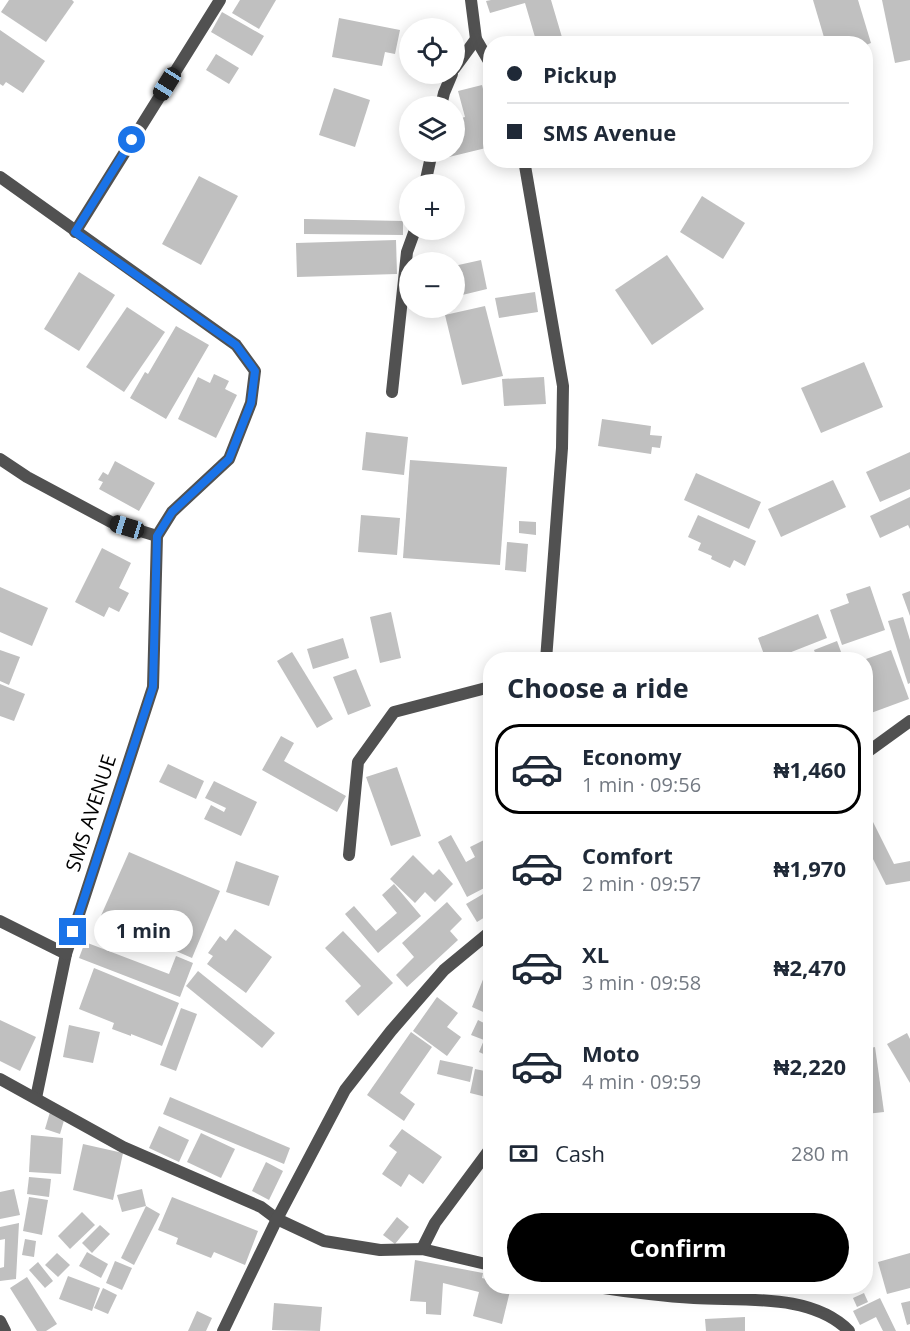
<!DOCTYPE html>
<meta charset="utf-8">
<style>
:root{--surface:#fff;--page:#f2f2f3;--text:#1f2937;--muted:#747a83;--line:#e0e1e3;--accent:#000}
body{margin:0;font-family:"Open Sans",sans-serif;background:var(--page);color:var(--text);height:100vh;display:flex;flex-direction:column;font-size:22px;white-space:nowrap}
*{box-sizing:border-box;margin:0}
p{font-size:20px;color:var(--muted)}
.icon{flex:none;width:33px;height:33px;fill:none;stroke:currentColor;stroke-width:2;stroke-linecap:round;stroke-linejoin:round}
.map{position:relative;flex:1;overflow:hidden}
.side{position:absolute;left:483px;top:652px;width:390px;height:642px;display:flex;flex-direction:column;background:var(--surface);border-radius:24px;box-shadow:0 3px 15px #0003}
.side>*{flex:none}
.hud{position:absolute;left:483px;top:36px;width:390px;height:132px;border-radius:24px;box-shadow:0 3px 15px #0003;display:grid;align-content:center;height:132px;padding:0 24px;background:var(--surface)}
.fabs{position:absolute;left:399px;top:18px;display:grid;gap:12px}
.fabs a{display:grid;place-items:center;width:66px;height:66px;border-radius:50%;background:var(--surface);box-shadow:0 3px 15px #0003;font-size:30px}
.end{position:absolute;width:27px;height:27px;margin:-14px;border:8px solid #1a73e8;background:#fff;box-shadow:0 0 0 3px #fff}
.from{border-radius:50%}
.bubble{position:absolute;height:42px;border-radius:21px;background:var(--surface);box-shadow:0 3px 15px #0003;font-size:20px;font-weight:700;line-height:42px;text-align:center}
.car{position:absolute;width:18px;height:36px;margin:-18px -9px;border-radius:8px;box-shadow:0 0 4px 2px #0007;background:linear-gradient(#222 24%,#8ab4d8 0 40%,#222 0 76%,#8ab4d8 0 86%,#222 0)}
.hud b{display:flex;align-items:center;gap:21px;height:57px;font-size:22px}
.hud b+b{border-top:2px solid var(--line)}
.hud i{width:15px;height:15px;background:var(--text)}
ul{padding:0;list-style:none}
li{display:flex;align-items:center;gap:18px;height:90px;margin:0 12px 9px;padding:0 12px;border:3px solid transparent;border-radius:24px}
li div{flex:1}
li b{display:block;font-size:22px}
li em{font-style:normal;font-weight:700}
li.active{border-color:var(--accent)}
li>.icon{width:54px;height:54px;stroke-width:1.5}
h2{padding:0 24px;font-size:27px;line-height:72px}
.pay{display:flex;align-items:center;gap:15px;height:66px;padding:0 24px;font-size:22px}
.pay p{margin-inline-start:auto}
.cta{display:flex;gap:12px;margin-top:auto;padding:12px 24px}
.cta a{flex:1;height:69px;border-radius:36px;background:var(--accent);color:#fff;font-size:24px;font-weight:700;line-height:69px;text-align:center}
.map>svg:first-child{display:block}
.building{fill:#c0c0c0}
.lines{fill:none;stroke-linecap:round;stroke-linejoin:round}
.minor{stroke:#515151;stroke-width:12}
.route{stroke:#1a73e8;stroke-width:8}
.labels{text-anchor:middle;stroke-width:4.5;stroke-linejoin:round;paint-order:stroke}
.street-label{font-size:20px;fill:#000;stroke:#fff}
</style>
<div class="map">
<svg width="910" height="1331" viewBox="0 0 910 1331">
<rect width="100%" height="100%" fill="#fff"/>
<!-- building -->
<g class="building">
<polygon points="9,0 72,0 74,2 46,42 1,12"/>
<polygon points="240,0 276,0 259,29 232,13"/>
<polygon points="491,0 551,0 564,44 537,44 525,3 490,13 486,1"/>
<polygon points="813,0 858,0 871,43 866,45 826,44"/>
<polygon points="882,0 910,0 910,60 895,63"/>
<polygon points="222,12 264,36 252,56 211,32"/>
<polygon points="339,18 400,30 395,54 385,52 382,66 332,57"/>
<polygon points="0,30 45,61 23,93 6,82 3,86 0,84"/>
<polygon points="216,54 239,68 229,84 206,70"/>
<polygon points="482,85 490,117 490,147 449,157 448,152 454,152 454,120 465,117 458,91"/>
<polygon points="334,88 370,100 355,147 319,135"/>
<polygon points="199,176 238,196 201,265 162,244"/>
<polygon points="702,196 745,223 723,259 680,232"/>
<polygon points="304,219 403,221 403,235 304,234"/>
<polygon points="396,240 397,274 297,277 296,243"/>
<polygon points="667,255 704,309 652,345 615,290"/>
<polygon points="481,260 487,289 454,297 454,266"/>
<polygon points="79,272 115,295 79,351 44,329"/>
<polygon points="535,292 538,312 499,318 495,298"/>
<polygon points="485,306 503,376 462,385 445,315"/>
<polygon points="127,307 165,332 124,392 86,367"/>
<polygon points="176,326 209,345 166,419 130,398 145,372 148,374"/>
<polygon points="864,362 883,407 821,433 801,388"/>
<polygon points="214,374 229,381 225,389 237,395 216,438 178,419 198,377 210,383"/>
<polygon points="544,377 546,404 504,406 502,379"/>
<polygon points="602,419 651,426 650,435 662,436 660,448 652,447 651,454 598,446"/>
<polygon points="366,432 408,437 404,475 362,470"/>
<polygon points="910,452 910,489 880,502 866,472"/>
<polygon points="410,460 507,467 500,565 403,558"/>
<polygon points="115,461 155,483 139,511 99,489 103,482 98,480 103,472 108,475"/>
<polygon points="696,473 761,502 749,529 684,500"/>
<polygon points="833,480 846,507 781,537 768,509"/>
<polygon points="910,497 910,529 908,525 880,538 870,516"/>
<polygon points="361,515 400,518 397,555 358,552"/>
<polygon points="698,515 756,541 745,566 734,560 730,568 711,559 712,556 698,550 701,543 688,537"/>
<polygon points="519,521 536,522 536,535 519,533"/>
<polygon points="507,542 528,544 526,572 505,570"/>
<polygon points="102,548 131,563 119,588 129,593 119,612 109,607 104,617 75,602"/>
<polygon points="870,586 885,630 842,645 830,610 849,603 846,594"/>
<polygon points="0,587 48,608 32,646 0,632"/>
<polygon points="910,591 910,616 902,594"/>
<polygon points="391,612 401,658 380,663 370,617"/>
<polygon points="818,614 827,638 771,660 766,660 758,638"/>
<polygon points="903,617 910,640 910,683 908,684 888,621"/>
<polygon points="343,638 349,658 313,669 307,649"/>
<polygon points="837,641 844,660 818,660 814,650"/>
<polygon points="0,650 20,657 9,685 0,681"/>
<polygon points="891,650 909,699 871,713 866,699 866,659"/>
<polygon points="292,652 333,719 317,728 277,661"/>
<polygon points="356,669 371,706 348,715 333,677"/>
<polygon points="0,684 25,694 14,721 0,716"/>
<polygon points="281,736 294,743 284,761 346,796 337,812 262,770"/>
<polygon points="168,764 204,781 196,799 159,782"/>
<polygon points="397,767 421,836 391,846 366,777"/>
<polygon points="214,781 257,802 241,836 204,819 211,805 224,812 226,808 205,798"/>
<polygon points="866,808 894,864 910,861 910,881 886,885 866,845"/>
<polygon points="451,835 466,862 475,857 470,847 490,837 490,885 467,897 438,842"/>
<polygon points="129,852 220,891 192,958 100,918"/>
<polygon points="413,855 433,875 439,869 453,884 435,902 425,892 415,903 390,879"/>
<polygon points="236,861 279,876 269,906 226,892"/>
<polygon points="394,884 421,916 378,953 345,914 354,906 376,931 397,913 382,895"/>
<polygon points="490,890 490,914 477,922 466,904"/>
<polygon points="447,902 462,919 450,931 458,940 407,987 396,975 414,957 402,943"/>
<polygon points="235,929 272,957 246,993 207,964 213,956 208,953 220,936 226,941"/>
<polygon points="343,931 393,983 358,1016 345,1001 361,986 325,948"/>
<polygon points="85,942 169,974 176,956 193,963 180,997 79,958"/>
<polygon points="490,962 490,1015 472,1007"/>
<polygon points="94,968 179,1003 162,1046 131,1034 131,1036 112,1029 114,1023 79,1009"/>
<polygon points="198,971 275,1033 262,1048 186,986"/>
<polygon points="437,997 458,1013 447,1027 461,1037 447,1056 413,1031"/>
<polygon points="181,1008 197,1014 176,1071 160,1065"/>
<polygon points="0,1020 36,1037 20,1071 0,1061"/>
<polygon points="478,1020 490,1026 490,1057 479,1052 484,1040 471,1035"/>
<polygon points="69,1025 100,1032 93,1063 63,1057"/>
<polygon points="411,1032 432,1047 400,1093 415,1104 404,1121 367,1095"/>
<polygon points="907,1033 910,1039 910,1083 887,1044"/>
<polygon points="875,1047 884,1112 866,1114 866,1049"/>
<polygon points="440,1060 473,1067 470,1082 437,1074"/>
<polygon points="475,1069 490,1072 490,1098 470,1093"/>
<polygon points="170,1097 290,1148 284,1164 163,1114"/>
<polygon points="50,1112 65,1117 60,1134 45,1129"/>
<polygon points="159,1126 189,1140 179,1162 149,1148"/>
<polygon points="402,1129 442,1157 423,1184 409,1174 401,1187 382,1174 397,1152 389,1146"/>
<polygon points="201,1133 235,1149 221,1178 187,1162"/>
<polygon points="31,1135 63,1138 61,1174 29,1172"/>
<polygon points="83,1144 123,1153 113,1200 73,1190"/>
<polygon points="266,1162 283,1171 269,1200 252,1191"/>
<polygon points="29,1177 51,1179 49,1197 27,1194"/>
<polygon points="14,1189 20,1215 0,1219 0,1192"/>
<polygon points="142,1189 146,1206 122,1212 117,1195"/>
<polygon points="29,1197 48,1200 42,1235 23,1231"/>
<polygon points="172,1197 258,1231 245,1265 214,1252 211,1258 176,1244 178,1238 158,1230"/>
<polygon points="146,1206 160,1214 134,1265 121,1258"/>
<polygon points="82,1212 95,1225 70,1249 58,1236"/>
<polygon points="397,1217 409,1227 395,1244 383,1235"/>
<polygon points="19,1223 16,1279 0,1281 0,1268 4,1267 5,1239 0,1240 0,1227"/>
<polygon points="100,1225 110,1234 92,1253 82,1243"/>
<polygon points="25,1239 36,1241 34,1257 22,1255"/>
<polygon points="87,1252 108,1264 101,1278 79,1266"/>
<polygon points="57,1253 70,1265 58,1277 45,1265"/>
<polygon points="910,1253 910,1288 887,1294 878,1262"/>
<polygon points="415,1260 483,1273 482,1278 490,1280 490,1287 511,1287 502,1324 473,1316 479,1292 443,1283 441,1315 426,1314 426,1302 410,1301"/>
<polygon points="115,1261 132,1268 122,1290 106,1283"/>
<polygon points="38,1262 53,1281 45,1288 29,1270"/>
<polygon points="68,1276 100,1288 92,1311 59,1299"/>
<polygon points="27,1277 57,1324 46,1331 37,1331 10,1288"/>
<polygon points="103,1288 117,1295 108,1314 94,1308"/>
<polygon points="864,1293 868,1302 857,1307 853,1298"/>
<polygon points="880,1298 896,1331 883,1331 876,1317 860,1325 853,1311"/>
<polygon points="910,1301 910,1324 907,1325 901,1303"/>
<polygon points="274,1303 322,1307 320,1331 272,1330"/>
<polygon points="197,1311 212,1318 206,1331 188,1331"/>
<polygon points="745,1317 745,1331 706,1331 705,1319"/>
</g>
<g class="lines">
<!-- minor -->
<g class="minor">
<polyline points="471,0 476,39 490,63"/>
<polyline points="454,69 476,39"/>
<polyline points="441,106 444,93 452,74"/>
<polyline points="524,160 563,386 562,448 546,660"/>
<polyline points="0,177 236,345 255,371 251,403 229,459 172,512 157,536 153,687 66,954 36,1098"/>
<polyline points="425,184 432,152"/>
<polyline points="75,232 220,0"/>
<polyline points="392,392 407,252 415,230"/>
<polyline points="0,459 27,477 111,522 157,536"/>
<polyline points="866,753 910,721"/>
<polyline points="349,855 358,762 394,712 490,687"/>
<polyline points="0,921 66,954"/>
<polyline points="0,1079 123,1147 261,1207 277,1219 324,1241 380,1250 422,1249 490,1265"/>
<polyline points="422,1249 435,1223 490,1149"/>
<path d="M597,1287C630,1292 661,1296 694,1298C744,1301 812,1293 849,1331"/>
<polyline points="0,1321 5,1331"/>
<polyline points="223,1331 277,1219 345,1090 391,1031 444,970 490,932"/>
</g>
</g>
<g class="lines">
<!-- route -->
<polyline class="route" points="73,932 153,687 157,536 172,512 229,459 251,403 255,371 236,345 75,232 132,140"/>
</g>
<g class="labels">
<!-- street labels -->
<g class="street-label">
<text transform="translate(91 813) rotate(-72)" y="7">SMS AVENUE</text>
</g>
</g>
</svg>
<div class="fabs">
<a><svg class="icon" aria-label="locate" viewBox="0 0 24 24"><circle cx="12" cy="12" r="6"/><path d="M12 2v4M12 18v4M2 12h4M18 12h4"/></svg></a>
<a><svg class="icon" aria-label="layers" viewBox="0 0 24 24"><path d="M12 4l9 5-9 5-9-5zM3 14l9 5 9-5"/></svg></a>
<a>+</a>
<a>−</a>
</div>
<i class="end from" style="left:132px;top:140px"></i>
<i class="end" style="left:73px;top:932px"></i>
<div class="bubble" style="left:94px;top:910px;width:99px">1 min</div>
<i class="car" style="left:167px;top:84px;rotate:212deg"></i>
<i class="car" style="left:127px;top:527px;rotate:287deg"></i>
<div class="hud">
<b><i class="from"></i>Pickup</b>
<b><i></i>SMS Avenue</b>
</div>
<section class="side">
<h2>Choose a ride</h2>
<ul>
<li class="active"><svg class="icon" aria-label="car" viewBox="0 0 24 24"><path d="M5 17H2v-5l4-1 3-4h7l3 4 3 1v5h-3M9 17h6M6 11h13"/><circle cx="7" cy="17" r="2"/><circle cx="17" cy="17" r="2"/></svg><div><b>Economy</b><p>1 min · 09:56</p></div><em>₦1,460</em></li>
<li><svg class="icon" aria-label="car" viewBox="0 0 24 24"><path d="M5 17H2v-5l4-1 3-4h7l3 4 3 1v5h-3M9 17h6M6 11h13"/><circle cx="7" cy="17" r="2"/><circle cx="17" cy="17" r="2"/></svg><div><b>Comfort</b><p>2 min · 09:57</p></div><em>₦1,970</em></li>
<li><svg class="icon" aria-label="car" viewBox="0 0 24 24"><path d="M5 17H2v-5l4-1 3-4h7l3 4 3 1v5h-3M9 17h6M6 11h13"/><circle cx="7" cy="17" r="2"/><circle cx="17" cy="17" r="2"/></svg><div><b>XL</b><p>3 min · 09:58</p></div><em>₦2,470</em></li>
<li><svg class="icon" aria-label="car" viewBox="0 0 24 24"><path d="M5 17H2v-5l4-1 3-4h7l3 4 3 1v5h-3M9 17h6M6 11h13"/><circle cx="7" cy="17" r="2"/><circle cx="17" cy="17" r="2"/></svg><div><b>Moto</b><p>4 min · 09:59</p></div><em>₦2,220</em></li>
</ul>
<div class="pay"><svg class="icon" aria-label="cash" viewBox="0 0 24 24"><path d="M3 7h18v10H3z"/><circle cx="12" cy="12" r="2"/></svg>Cash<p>280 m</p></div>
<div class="cta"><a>Confirm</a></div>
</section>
</div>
